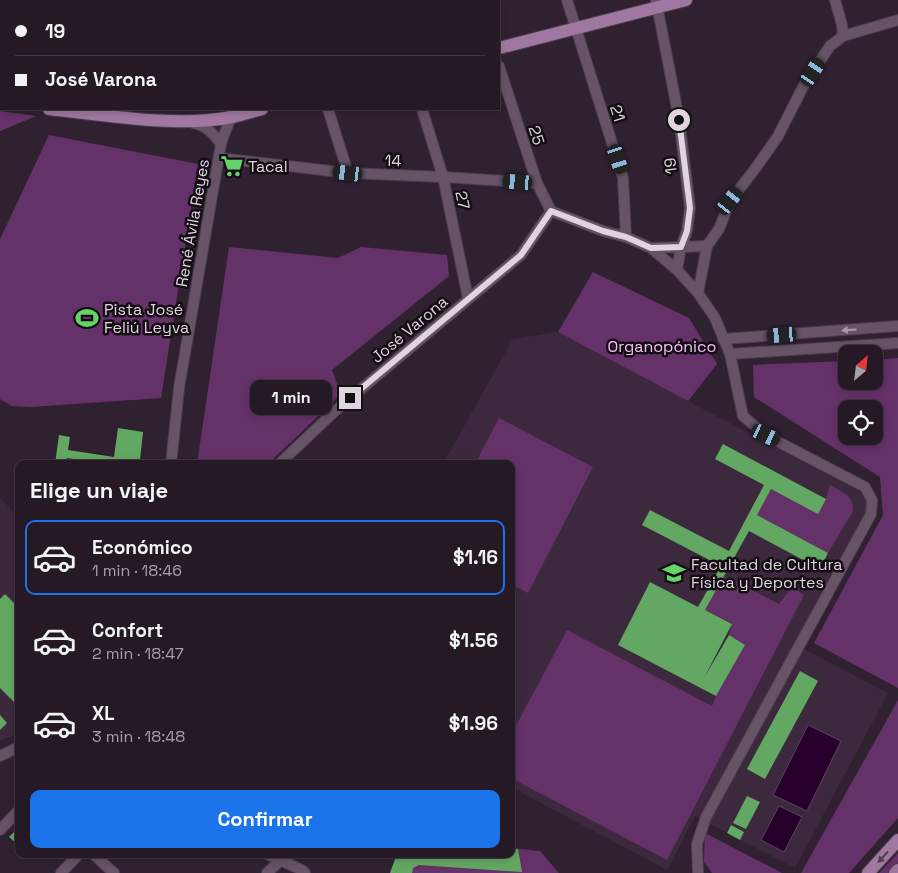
<!DOCTYPE html>
<html lang="es">
<meta charset="utf-8">
<style>
:root{--surface:#241925;--page:#302632;--text:#f1f3f6;--muted:#a3a0a7;--line:#413842;--accent:#1a73e8}
body{margin:0;font-family:"Space Grotesk",sans-serif;background:var(--page);color:var(--text);height:100vh;display:flex;flex-direction:column;font-size:19px;white-space:nowrap}
*{box-sizing:border-box;margin:0}
p{font-size:16px;color:var(--muted)}
.icon{flex:none;width:28px;height:28px;fill:none;stroke:currentColor;stroke-width:2;stroke-linecap:round;stroke-linejoin:round}
.map{position:relative;flex:1;overflow:hidden}
.side{position:absolute;left:15px;top:460px;width:500px;height:398px;display:flex;flex-direction:column;background:var(--surface);border-radius:10px;box-shadow:0 2px 8px #0003,0 0 0 1px var(--line)}
.side>*{flex:none}
.guide{position:absolute;left:0px;top:0px;width:500px;height:110px;box-shadow:0 2px 8px #0003,0 0 0 1px var(--line);display:grid;align-content:center;height:110px;padding:0 15px;background:var(--surface)}
.needle{width:32px;rotate:28deg}
.buttons{position:absolute;left:838px;top:345px;display:grid;gap:10px}
.buttons a{display:grid;place-items:center;width:45px;height:45px;border-radius:10px;background:var(--surface);box-shadow:0 2px 8px #0003,0 0 0 1px var(--line);font-size:25px}
.end{position:absolute;width:22px;height:22px;margin:-11px;border:6px solid #dfd4df;background:#111;box-shadow:0 0 0 2px #111}
.from{border-radius:50%}
.bubble{position:absolute;height:35px;border-radius:10px;background:var(--surface);box-shadow:0 2px 8px #0003,0 0 0 1px var(--line);font-size:16px;font-weight:600;line-height:35px;text-align:center}
.car{position:absolute;width:15px;height:30px;margin:-15px -8px;border-radius:6px;box-shadow:0 0 4px 1px #0007;background:linear-gradient(#222 24%,#8ab4d8 0 40%,#222 0 76%,#8ab4d8 0 86%,#222 0)}
.guide b{display:flex;align-items:center;gap:18px;height:48px;font-size:19px}
.guide b+b{border-top:1px solid var(--line)}
.guide i{width:12px;height:12px;background:var(--text)}
ul{padding:0;list-style:none}
li{display:flex;align-items:center;gap:15px;height:75px;margin:0 10px 8px;padding:0 5px;border:2px solid transparent;border-radius:10px}
li div{flex:1}
li b{display:block;font-size:19px}
li em{font-style:normal;font-weight:600}
li.active{border-color:var(--accent)}
li>.icon{width:45px;height:45px;stroke-width:1.5}
h2{padding:0 15px;font-size:22px;line-height:60px}
.action{display:flex;gap:10px;margin-top:auto;padding:10px 15px}
.action a{flex:1;height:58px;border-radius:10px;background:var(--accent);color:#fff;font-size:20px;font-weight:600;line-height:58px;text-align:center}
.map>svg:first-child{display:block}
.built{fill:#3d293e}
.green{fill:#653169;fill-rule:evenodd}
.water{fill:#26002a;stroke:#5e4060}
.building{fill:#62a862}
.lines{fill:none;stroke-linecap:round;stroke-linejoin:round}
.minor-casing{stroke:#4c3f4c;stroke-width:12}
.major-casing{stroke:#4c3f4c;stroke-width:14}
.minor{stroke:#665466;stroke-width:10}
.major{stroke:#a077a1;stroke-width:12}
.oneway{fill:#a99aa9}
.oneway2{fill:#533d53}
.route{stroke:#dfd4df;stroke-width:6}
.labels{text-anchor:middle;stroke-width:5;stroke-linejoin:round;paint-order:stroke}
.street-label{font-size:16px;fill:#dfd4df;stroke:#140d14}
.poi-label{font-size:16px;fill:#dfd4df;stroke:#140d14;text-anchor:start}
.park-label{font-size:16px;fill:#f5c1f7;stroke:#140d14}
</style>
<div class="map">
<svg width="898" height="873" viewBox="0 0 898 873">
<rect width="100%" height="100%" fill="#302131"/>
<!-- built -->
<g class="built">
<polygon points="558,332 875,500 798,646 888,693 795,868 695,816 667,870 511,787 511,464 443,464 513,339"/>
<polygon points="0,498 19,517 19,734 0,740"/>
</g>
<!-- green -->
<g class="green">
<polygon points="0,111 36,116 0,131"/>
<polygon points="49,135 198,164 161,398 31,407 12,406 0,399 0,239"/>
<polygon points="229,247 338,258 361,247 447,255 449,276 332,370 341,394 268,464 197,464"/>
<polygon points="593,272 689,318 717,364 688,401 558,332"/>
<path d="M898,358V688L814,643L883,515L880,477L754,397L753,365L846,361V381H874V360ZM846,409H874V436H846Z"/>
<polygon points="499,418 593,467 528,593 511,584 511,464 475,464"/>
<path d="M830,485C842,492 854,495 853,511L828,553L757,515L771,489L826,499Z"/>
<polygon points="724,576 779,604 789,591 795,589 804,595 667,860 511,778 511,735 567,630 712,706 716,696 745,645 729,635 732,623 705,610"/>
<polygon points="898,700 898,818 849,873 801,873"/>
<polygon points="705,833 782,873 712,873 704,862"/>
<polygon points="511,848 540,851 559,873 390,873 397,854 511,854"/>
<polygon points="898,853 898,863 889,873 879,873"/>
</g>
<!-- water -->
<g class="water">
<polygon points="808,725 841,741 807,811 773,795"/>
<polygon points="779,806 802,817 784,852 761,840"/>
</g>
<!-- building -->
<g class="building">
<polygon points="118,428 143,432 140,460 143,460 143,464 107,464 67,458 66,464 55,464 59,435 70,437 68,450 114,457"/>
<polygon points="723,444 826,499 818,514 771,489 757,515 828,553 820,569 749,531 705,610 732,624 704,678 729,635 745,645 716,696 618,645 650,582 698,607 721,566 642,525 650,510 729,551 764,485 715,459"/>
<polygon points="5,594 19,608 19,707 0,688 0,599"/>
<polygon points="800,671 818,681 765,779 747,769"/>
<polygon points="0,715 7,723 0,730"/>
<polygon points="747,796 760,802 746,829 733,823"/>
<polygon points="731,825 744,832 740,840 727,833"/>
<polygon points="19,827 19,846 9,837"/>
<polygon points="511,848 518,849 522,872 419,865 413,868 412,873 390,873 397,854 511,854"/>
</g>
<g class="lines">
<defs>
<g id="minor">
<polyline points="14,0 14,1"/>
<polyline points="198,0 199,1"/>
<polyline points="293,0 294,1"/>
<polyline points="385,0 386,1"/>
<polyline points="476,0 476,1"/>
<polyline points="567,0 623,178 626,237"/>
<polyline points="656,0 679,119 690,208 687,231 681,247 677,270"/>
<polyline points="835,0 842,25 843,36"/>
<polyline points="93,1 98,0"/>
<polyline points="499,66 537,183 551,211"/>
<polyline points="328,109 348,173"/>
<polyline points="422,109 443,177 468,298"/>
<path d="M193,123C207,126 213,133 221,144"/>
<polyline points="219,158 348,173 443,177 537,183"/>
<polyline points="551,211 603,231 626,237 651,248 677,270 698,293 715,318 730,354 743,416 765,435 865,487 872,500 871,514 706,817 697,844 698,873"/>
<polyline points="651,248 707,246"/>
<polyline points="698,293 707,246 719,229 730,201 755,169 778,136 804,85 830,46 843,36 898,20"/>
<polyline points="723,339 898,326"/>
<polyline points="730,354 898,343"/>
<path d="M171,464L179,388L221,144C224,132 231,121 233,109"/>
<polyline points="279,464 335,411 521,255 551,211"/>
<polyline points="0,756 19,747"/>
<polyline points="0,830 19,810"/>
<polyline points="93,854 114,873"/>
<polyline points="267,854 302,870 305,873"/>
<polyline points="61,873 79,854"/>
<polyline points="267,873 281,860"/>
</g>
<g id="major">
<polyline points="499,48 686,0"/>
<polyline points="0,102 1,103"/>
<path d="M49,109C105,115 177,128 232,117C242,115 252,111 262,109"/>
<polyline points="868,873 898,840"/>
<polyline points="895,873 898,870"/>
</g>
</defs>
<!-- minor casing -->
<use href="#minor" class="minor-casing"/>
<!-- major casing -->
<use href="#major" class="major-casing"/>
<!-- minor -->
<use href="#minor" class="minor"/>
<!-- major -->
<use href="#major" class="major"/>
</g>
<!-- one-way arrows -->
<defs><path id="oneway-solid" d="M-6-.8H1V-3.2L6.5 0L1 3.2V.8H-6Z" transform="scale(1.25)"/></defs>
<use class="oneway" href="#oneway-solid" transform="translate(849 330) rotate(176)"/>
<use class="oneway2" href="#oneway-solid" transform="translate(883 857) rotate(133)"/>
<g class="lines">
<!-- route -->
<polyline class="route" points="350,398 521,255 551,211 603,231 626,237 651,248 681,247 687,231 690,208 679,120"/>
</g>
<!-- icons -->
<defs>
<symbol id="supermarket-bare" viewBox="-9 -9 18 18"><path d="M-6-5.5h2.5l.6 2H6L4.5 2H-2.5L-4.4-4H-6ZM-1.5 3.2a1.3 1.3 0 1 0 .1 0ZM3 3.2a1.3 1.3 0 1 0 .1 0Z" fill="#64d468" stroke="#140d14" stroke-width="2.5" paint-order="stroke"/></symbol>
<symbol id="stadium-bare" viewBox="-9 -9 18 18"><path d="M0-5a6.5 5 0 1 0 0 10a6.5 5 0 1 0 0-10ZM-3.5-1.8h7v3.6h-7Z" fill="#64d468" stroke="#140d14" stroke-width="2.5" paint-order="stroke"/></symbol>
<symbol id="university-bare" viewBox="-9 -9 18 18"><path d="M0-5L7-2L0 1L-7-2ZM-4 1L0 2.5L4 1V4Q0 6-4 4Z" fill="#64d468" stroke="#140d14" stroke-width="2.5" paint-order="stroke"/></symbol>
</defs>
<g fill-rule="evenodd">
<use href="#supermarket-bare" x="216" y="150" width="32" height="32"/>
<use href="#stadium-bare" x="71" y="302" width="32" height="32"/>
<use href="#university-bare" x="658" y="557" width="32" height="32"/>
</g>
<g class="labels">
<!-- street labels -->
<g class="street-label">
<text transform="translate(618 113) rotate(72)" y="6">21</text>
<text transform="translate(537 135) rotate(72)" y="6">25</text>
<text transform="translate(393 160) rotate(2)" y="6">14</text>
<text transform="translate(670 166) rotate(-97)" y="6">19</text>
<text transform="translate(463 200) rotate(78)" y="6">27</text>
<text transform="translate(192 223) rotate(-80)" y="6">René Ávila Reyes</text>
<text transform="translate(409 329) rotate(-40)" y="6">José Varona</text>
</g>
<!-- poi labels -->
<g class="poi-label">
<text x="248" y="172">Tacal</text>
<text x="104" y="315">Pista José<tspan x="104" dy="18">Feliú Leyva</tspan></text>
<text x="691" y="570">Facultad de Cultura<tspan x="691" dy="18">Física y Deportes</tspan></text>
</g>
<!-- park labels -->
<g class="park-label">
<text x="662" y="352">Organopónico</text>
</g>
</g>
</svg>
<div class="buttons">
<a><svg class="needle" viewBox="-14 -14 28 28"><path d="M0-13l5 13h-10z" fill="#e53935"/><path d="M0 13l5-13h-10z" fill="#a3a0a7"/></svg></a>
<a><svg class="icon" aria-label="locate" viewBox="0 0 24 24"><circle cx="12" cy="12" r="6"/><path d="M12 2v4M12 18v4M2 12h4M18 12h4"/></svg></a>
</div>
<i class="end from" style="left:679px;top:120px"></i>
<i class="end" style="left:350px;top:398px"></i>
<div class="bubble" style="left:250px;top:380px;width:82px">1 min</div>
<i class="car" style="left:813px;top:72px;rotate:33deg"></i>
<i class="car" style="left:618px;top:159px;rotate:162deg"></i>
<i class="car" style="left:348px;top:173px;rotate:277deg"></i>
<i class="car" style="left:518px;top:182px;rotate:274deg"></i>
<i class="car" style="left:730px;top:201px;rotate:39deg"></i>
<i class="car" style="left:782px;top:335px;rotate:266deg"></i>
<i class="car" style="left:766px;top:435px;rotate:116deg"></i>
<div class="guide">
<b><i class="from"></i>19</b>
<b><i></i>José Varona</b>
</div>
<section class="side">
<h2>Elige un viaje</h2>
<ul>
<li class="active"><svg class="icon" aria-label="car" viewBox="0 0 24 24"><path d="M5 17H2v-5l4-1 3-4h7l3 4 3 1v5h-3M9 17h6M6 11h13"/><circle cx="7" cy="17" r="2"/><circle cx="17" cy="17" r="2"/></svg><div><b>Económico</b><p>1 min · 18:46</p></div><em>$1.16</em></li>
<li><svg class="icon" aria-label="car" viewBox="0 0 24 24"><path d="M5 17H2v-5l4-1 3-4h7l3 4 3 1v5h-3M9 17h6M6 11h13"/><circle cx="7" cy="17" r="2"/><circle cx="17" cy="17" r="2"/></svg><div><b>Confort</b><p>2 min · 18:47</p></div><em>$1.56</em></li>
<li><svg class="icon" aria-label="car" viewBox="0 0 24 24"><path d="M5 17H2v-5l4-1 3-4h7l3 4 3 1v5h-3M9 17h6M6 11h13"/><circle cx="7" cy="17" r="2"/><circle cx="17" cy="17" r="2"/></svg><div><b>XL</b><p>3 min · 18:48</p></div><em>$1.96</em></li>
</ul>
<div class="action"><a>Confirmar</a></div>
</section>
</div>
